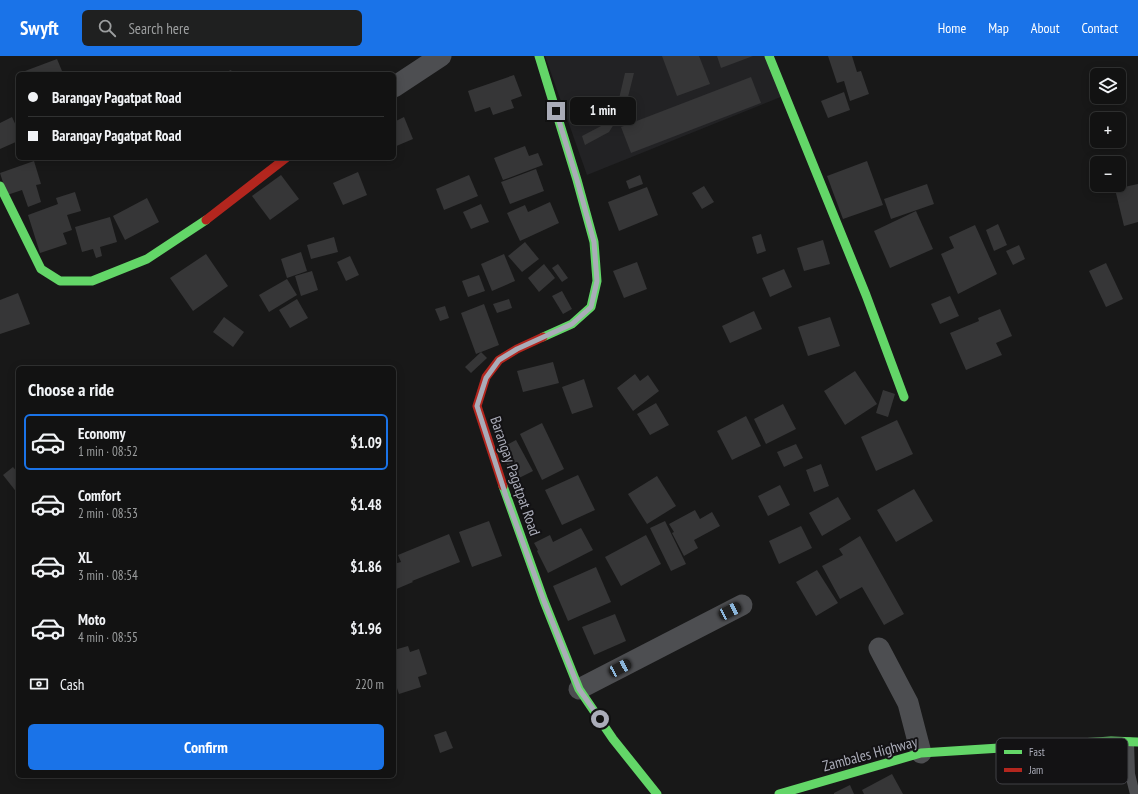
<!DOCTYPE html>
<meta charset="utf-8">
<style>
:root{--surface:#121212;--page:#1f2020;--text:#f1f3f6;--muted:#9c9e9f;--line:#313232;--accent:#1a73e8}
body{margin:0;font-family:"PT Sans Narrow",sans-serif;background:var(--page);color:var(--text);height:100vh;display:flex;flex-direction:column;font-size:15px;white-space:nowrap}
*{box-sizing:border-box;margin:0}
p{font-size:13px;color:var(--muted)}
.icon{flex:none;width:22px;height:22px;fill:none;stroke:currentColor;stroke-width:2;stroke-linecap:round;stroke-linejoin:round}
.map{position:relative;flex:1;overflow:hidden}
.sheet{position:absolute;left:16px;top:310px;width:380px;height:412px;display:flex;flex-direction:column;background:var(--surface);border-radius:6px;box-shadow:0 2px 10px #0003,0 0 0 1px var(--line)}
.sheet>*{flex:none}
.top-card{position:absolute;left:16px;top:16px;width:380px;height:88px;border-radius:6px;box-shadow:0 2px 10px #0003,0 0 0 1px var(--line);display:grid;align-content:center;height:88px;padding:0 12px;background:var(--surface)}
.tools{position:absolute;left:1090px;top:12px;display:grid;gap:8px}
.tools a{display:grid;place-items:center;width:36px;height:36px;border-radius:6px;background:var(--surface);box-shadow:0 2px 10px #0003,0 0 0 1px var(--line);font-size:20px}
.end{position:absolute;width:18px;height:18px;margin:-9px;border:5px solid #aaacb8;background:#111;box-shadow:0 0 0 2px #111}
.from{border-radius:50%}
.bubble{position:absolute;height:28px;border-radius:6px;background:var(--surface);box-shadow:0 2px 10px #0003,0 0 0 1px var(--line);font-size:13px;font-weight:700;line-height:28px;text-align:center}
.car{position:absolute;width:12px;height:24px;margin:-12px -6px;border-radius:5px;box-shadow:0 0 3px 1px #0007;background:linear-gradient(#222 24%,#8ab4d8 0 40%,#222 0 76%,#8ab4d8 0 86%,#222 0)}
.top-card b{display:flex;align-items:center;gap:14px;height:38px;font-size:15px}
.top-card b+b{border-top:1px solid var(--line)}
.top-card i{width:10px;height:10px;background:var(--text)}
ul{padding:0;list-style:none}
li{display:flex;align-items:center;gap:12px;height:56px;margin:0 8px 6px;padding:0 4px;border:2px solid transparent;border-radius:6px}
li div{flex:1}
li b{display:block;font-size:15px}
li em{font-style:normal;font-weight:700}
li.current{border-color:var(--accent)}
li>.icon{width:36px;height:36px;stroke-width:1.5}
h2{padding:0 12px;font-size:18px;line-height:48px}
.pay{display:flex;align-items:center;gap:10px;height:44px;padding:0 12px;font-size:15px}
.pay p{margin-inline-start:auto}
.action{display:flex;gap:8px;margin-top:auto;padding:8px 12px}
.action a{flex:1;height:46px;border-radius:6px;background:var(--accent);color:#fff;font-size:16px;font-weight:700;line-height:46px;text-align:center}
header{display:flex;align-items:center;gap:24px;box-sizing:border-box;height:56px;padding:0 20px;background:var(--accent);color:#fff}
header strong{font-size:19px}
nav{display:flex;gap:22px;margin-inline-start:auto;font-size:14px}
.search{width:280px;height:36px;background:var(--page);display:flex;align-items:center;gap:10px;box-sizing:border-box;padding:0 14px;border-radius:6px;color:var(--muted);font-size:15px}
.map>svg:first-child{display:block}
.built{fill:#222224}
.building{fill:#363637}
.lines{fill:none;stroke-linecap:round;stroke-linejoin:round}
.lane{stroke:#4d4e51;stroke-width:10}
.street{stroke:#4d4e51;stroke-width:21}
.fast{stroke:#63d668;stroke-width:9}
.jam{stroke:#b3261e;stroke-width:9}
.route{stroke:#aaacb8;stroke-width:5}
.labels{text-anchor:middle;stroke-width:4;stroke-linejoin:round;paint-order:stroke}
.street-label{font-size:15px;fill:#aaacb8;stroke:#131214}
.key{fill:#131214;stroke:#404045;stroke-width:1}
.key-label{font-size:11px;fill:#aaacb8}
</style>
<header>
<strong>Swyft</strong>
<div class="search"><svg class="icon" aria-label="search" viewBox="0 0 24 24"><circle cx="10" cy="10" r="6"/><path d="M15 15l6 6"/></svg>Search here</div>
<nav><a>Home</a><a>Map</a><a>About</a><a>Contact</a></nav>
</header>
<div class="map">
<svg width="1138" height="738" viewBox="0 0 1138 738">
<rect width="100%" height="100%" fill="#181818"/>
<!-- built -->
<polygon class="built" points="545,0 767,0 783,40 587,119"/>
<!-- building -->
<g class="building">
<polygon points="662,0 699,0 710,28 677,40"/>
<polygon points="717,0 753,0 721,12"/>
<polygon points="828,0 852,0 857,16 861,15 869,38 850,45 844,25 837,27"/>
<polygon points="57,3 62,15 54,18 26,18 25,15"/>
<polygon points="231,14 233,18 221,18"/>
<polygon points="625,17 634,17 626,49 609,76 585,89 582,80 603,69 618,47"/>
<polygon points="514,19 522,40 511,44 514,52 493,59 490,51 475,56 468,35"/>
<polygon points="751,21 761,47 631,97 621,71"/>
<polygon points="844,36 850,54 828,62 821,45"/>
<polygon points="12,61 18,74 18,85 0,93 0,67"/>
<polygon points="404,61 413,83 394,91 394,66"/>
<polygon points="525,90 529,100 538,97 543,109 503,124 494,102"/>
<polygon points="34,105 41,128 36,129 41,146 28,151 22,134 7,139 0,117"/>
<polygon points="867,105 883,149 843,163 827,120"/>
<polygon points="536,113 544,135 510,148 501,126"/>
<polygon points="358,116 367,139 343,149 333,127"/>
<polygon points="281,119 299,143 270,164 252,140"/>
<polygon points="469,119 478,140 444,154 436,133"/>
<polygon points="640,119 643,128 629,133 626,125"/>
<polygon points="927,128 934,148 891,163 884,143"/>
<polygon points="1138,128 1138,166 1124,170 1115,133"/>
<polygon points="704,130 714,146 702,153 692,137"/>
<polygon points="647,131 658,159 619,175 608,146"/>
<polygon points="75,136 81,155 67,159 72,174 63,177 67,188 40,197 28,159 58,148 56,142"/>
<polygon points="147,142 159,166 125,184 113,160"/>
<polygon points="550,146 559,167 520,185 507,157 525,149 528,156"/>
<polygon points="481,148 489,166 471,173 463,156"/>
<polygon points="916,155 933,193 890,212 874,175"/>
<polygon points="110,161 117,186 100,191 102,200 96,202 93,193 82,196 75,171"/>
<polygon points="998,168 1007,189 994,195 986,174"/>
<polygon points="975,169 997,218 958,238 941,198 954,192 949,181"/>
<polygon points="761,178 766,195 757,198 752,181"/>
<polygon points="334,181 338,196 311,203 307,189"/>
<polygon points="823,184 830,208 804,215 797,192"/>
<polygon points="525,186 539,203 522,216 508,200"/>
<polygon points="1019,189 1025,203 1013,209 1006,195"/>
<polygon points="301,196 307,215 287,222 281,203"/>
<polygon points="206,198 228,230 193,255 170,222"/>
<polygon points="504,198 515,225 492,235 481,208"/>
<polygon points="350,200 359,219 346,225 337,206"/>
<polygon points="637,206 647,233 624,242 613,215"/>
<polygon points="1106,207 1123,243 1106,251 1089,215"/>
<polygon points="544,208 555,222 539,236 528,222"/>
<polygon points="558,208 568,222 562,226 552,212"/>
<polygon points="784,213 792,231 770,241 762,222"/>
<polygon points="312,215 318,234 301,240 295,220"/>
<polygon points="479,219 485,235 468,241 462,225"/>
<polygon points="287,223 297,239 269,256 259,239"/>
<polygon points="562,235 572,253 563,258 552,240"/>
<polygon points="18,237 30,268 0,278 0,244"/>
<polygon points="950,240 959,260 940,268 931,248"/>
<polygon points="297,243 308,262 290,272 279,254"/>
<polygon points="509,243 512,252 497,257 493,248"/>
<polygon points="484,248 499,289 476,298 461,257"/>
<polygon points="445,250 449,262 440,265 435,253"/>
<polygon points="1000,253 1012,280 996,287 1002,299 966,314 950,277 979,265 978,262"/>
<polygon points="754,255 762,273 730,287 722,270"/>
<polygon points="224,261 244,276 233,291 213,276"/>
<polygon points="830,261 840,290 808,300 798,271"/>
<polygon points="481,296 487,302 471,317 465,311"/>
<polygon points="553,306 559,327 523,336 517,315"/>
<polygon points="855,315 877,348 845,369 824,335"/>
<polygon points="635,318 640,325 648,319 659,335 633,355 617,332"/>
<polygon points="584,323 593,351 572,358 562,331"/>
<polygon points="883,334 895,338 888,361 876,357"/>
<polygon points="656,347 669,369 650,379 637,358"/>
<polygon points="783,348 796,373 766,388 754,363"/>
<polygon points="746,360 761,390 732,404 717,375"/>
<polygon points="897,364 913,398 876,415 861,381"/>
<polygon points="542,367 564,413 542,424 520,378"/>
<polygon points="516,384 533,415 515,424 499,393"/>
<polygon points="796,388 803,402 784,411 777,396"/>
<polygon points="821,408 829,430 814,436 806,414"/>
<polygon points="13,411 18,417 18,438 3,419"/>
<polygon points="578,419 595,454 562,469 545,434"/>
<polygon points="657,420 676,450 647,468 628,438"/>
<polygon points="780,429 790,449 768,460 758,440"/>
<polygon points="914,433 933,465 896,486 877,454"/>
<polygon points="838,441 851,463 822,480 809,457"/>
<polygon points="695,454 700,463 712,456 720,470 694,484 698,492 684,500 672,477 674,476 669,468"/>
<polygon points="489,465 502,500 472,511 459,476"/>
<polygon points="665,465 686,508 671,515 650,472"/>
<polygon points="801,470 812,492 779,508 769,485"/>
<polygon points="581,472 593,494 548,517 537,495 538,494 534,487 550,479 553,486"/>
<polygon points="449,478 460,506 412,525 413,526 394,534 394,508 401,506 398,499"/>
<polygon points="646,479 661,508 621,530 605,501"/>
<polygon points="860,480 904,558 884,569 862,531 840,543 822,510 843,499 839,493"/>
<polygon points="596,511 611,546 568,565 553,530"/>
<polygon points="817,514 838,547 816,560 796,526"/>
<polygon points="615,558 626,585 594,599 582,571"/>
<polygon points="408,590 410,596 419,593 427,618 418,621 421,631 399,638 394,623 394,594"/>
<polygon points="446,675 453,692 440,697 434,679"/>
<polygon points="892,718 903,738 864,738 862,734"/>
<polygon points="850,729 854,738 834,738 834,737"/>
</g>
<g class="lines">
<!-- lane -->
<polyline class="lane" points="1129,686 1130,718 1135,738"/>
<!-- street -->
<g class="street">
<polyline points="394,31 441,0"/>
<polyline points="879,592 908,647 921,697"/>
<polyline points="579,633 742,549"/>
</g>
<!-- fast -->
<g class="fast">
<polyline points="539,0 577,124 594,186 597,225 591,251 572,268 543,281"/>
<polyline points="769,0 866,239 904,341"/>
<polyline points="0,130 41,213 60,225 92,225 147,203 206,164"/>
<polyline points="503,430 544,545 579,633 613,683 657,738"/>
<polyline points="779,738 921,697 1111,685 1138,686"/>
</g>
<!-- jam -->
<g class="jam">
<polyline points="206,164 286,102"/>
<polyline points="503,430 477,350 486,321 499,304 517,293 543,281"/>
</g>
</g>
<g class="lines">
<!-- route -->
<polyline class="route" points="556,55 577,124 594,186 597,225 591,251 572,268 517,293 499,304 486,322 477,350 506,440 544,545 579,633 600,663"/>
</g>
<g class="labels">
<!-- street labels -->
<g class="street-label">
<text transform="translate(515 420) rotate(71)" y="5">Barangay Pagatpat Road</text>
<text transform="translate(870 698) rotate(-15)" y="5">Zambales Highway</text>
</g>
</g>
<!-- legend -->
<rect x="996" y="682" width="132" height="46" rx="6" class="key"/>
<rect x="1004" y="694" width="18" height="4" fill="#63d668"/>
<rect x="1004" y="712" width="18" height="4" fill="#b3261e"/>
<g class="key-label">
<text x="1029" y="700">Fast</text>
<text x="1029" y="718">Jam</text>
</g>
</svg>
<div class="tools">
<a><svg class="icon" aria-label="layers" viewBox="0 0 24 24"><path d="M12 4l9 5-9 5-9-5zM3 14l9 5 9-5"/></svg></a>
<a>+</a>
<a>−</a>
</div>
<i class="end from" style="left:600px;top:663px"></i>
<i class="end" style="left:556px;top:55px"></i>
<div class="bubble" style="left:570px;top:41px;width:66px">1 min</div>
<i class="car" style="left:730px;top:555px;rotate:64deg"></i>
<i class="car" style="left:620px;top:612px;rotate:62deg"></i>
<div class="top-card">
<b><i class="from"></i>Barangay Pagatpat Road</b>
<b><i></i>Barangay Pagatpat Road</b>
</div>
<section class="sheet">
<h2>Choose a ride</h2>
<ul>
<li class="current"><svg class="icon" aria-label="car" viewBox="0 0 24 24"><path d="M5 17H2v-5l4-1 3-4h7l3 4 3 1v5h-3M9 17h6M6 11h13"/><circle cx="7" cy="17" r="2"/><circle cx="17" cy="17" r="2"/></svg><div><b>Economy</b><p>1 min · 08:52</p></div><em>$1.09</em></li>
<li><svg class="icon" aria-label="car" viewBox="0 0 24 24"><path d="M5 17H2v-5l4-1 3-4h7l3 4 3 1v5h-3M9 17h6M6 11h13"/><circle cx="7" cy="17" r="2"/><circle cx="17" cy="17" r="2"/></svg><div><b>Comfort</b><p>2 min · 08:53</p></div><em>$1.48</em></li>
<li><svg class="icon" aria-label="car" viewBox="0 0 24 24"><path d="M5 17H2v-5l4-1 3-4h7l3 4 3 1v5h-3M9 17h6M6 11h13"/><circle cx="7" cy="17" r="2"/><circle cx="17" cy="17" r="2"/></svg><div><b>XL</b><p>3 min · 08:54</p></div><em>$1.86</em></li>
<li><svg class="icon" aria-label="car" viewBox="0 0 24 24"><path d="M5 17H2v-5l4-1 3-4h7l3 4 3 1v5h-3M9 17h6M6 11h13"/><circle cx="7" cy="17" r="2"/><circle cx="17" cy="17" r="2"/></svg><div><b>Moto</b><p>4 min · 08:55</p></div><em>$1.96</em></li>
</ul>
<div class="pay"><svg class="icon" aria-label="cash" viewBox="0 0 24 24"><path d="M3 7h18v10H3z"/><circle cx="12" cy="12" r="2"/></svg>Cash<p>220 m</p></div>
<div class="action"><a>Confirm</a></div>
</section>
</div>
